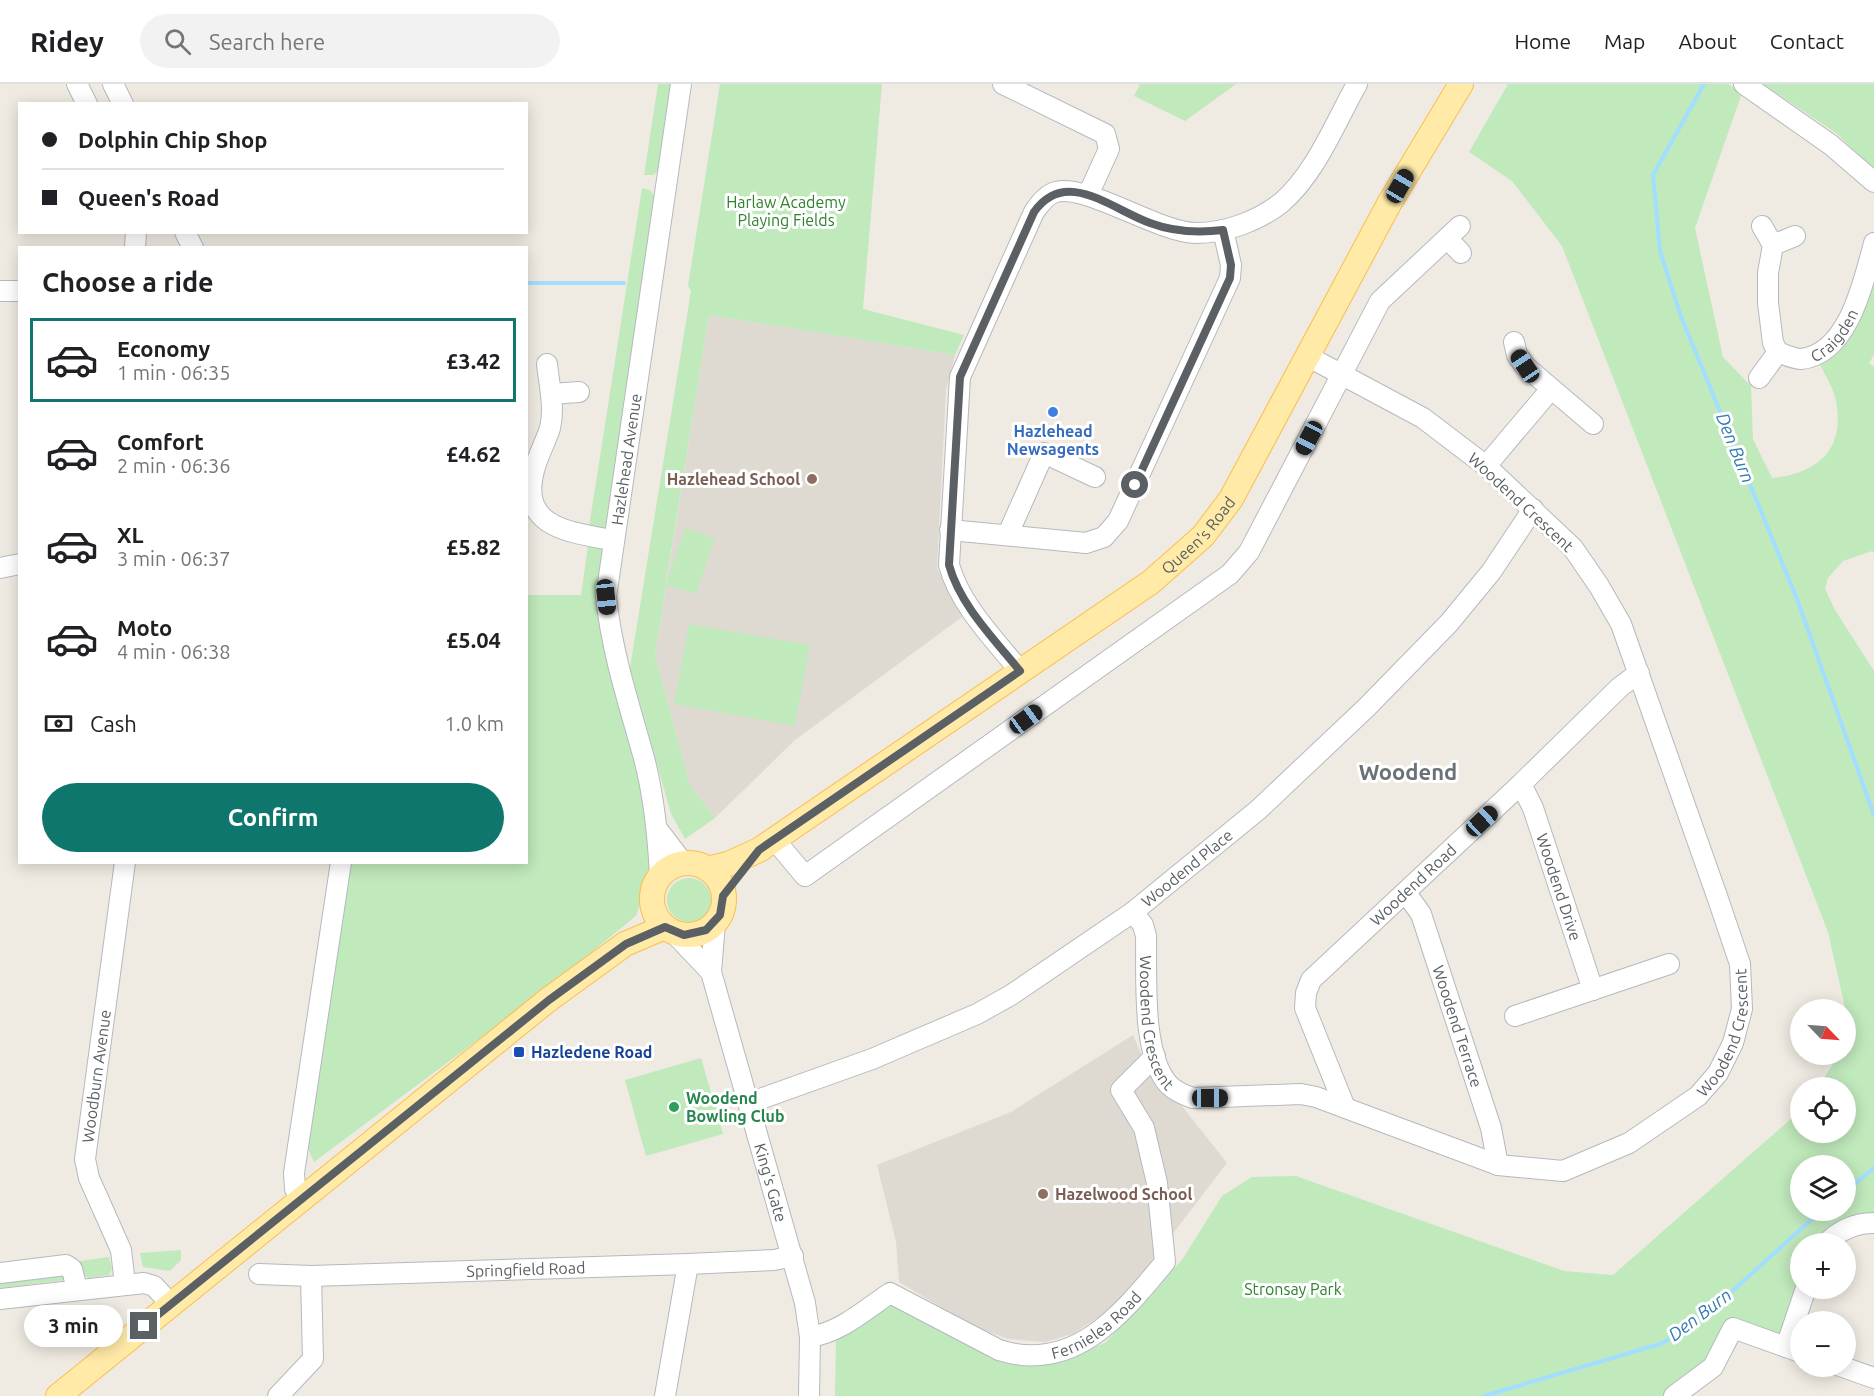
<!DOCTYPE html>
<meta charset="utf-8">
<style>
:root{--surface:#fff;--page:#f2f2f2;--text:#202124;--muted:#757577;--line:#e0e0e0;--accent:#0f766e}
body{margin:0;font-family:Ubuntu,sans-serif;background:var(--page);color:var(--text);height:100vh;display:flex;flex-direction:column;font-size:22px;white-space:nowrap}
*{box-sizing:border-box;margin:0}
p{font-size:20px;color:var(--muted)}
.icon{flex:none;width:33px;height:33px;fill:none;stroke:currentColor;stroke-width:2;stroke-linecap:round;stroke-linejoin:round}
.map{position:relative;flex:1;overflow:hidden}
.sheet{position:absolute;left:18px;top:162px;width:510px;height:618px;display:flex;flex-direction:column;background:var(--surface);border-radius:0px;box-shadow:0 3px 15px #0003}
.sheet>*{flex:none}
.guide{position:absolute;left:18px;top:18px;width:510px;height:132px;border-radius:0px;box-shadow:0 3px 15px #0003;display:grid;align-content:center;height:132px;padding:0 24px;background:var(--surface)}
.needle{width:39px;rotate:115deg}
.fabs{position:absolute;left:1790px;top:915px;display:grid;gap:12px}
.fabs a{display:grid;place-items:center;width:66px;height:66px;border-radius:50%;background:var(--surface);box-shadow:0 3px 15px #0003;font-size:30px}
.end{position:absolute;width:27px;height:27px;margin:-14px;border:8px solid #5b6064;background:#fff;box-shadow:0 0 0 3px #fff}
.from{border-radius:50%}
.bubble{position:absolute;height:42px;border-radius:21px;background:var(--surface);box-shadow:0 3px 15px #0003;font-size:20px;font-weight:600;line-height:42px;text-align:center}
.car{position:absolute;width:18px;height:36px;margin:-18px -9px;border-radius:8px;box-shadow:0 0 4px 2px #0007;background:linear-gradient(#222 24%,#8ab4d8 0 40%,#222 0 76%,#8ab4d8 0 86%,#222 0)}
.guide b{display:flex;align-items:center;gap:21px;height:57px;font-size:22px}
.guide b+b{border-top:2px solid var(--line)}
.guide i{width:15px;height:15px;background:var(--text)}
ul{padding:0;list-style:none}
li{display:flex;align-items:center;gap:18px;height:84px;margin:0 12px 9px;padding:0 12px;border:3px solid transparent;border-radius:0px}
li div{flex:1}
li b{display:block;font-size:22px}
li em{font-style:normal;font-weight:600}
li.current{border-color:var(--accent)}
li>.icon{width:54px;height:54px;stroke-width:1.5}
h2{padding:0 24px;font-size:27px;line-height:72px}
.pay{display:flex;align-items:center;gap:15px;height:66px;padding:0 24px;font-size:22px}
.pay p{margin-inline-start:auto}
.cta{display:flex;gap:12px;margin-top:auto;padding:12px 24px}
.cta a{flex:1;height:69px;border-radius:36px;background:var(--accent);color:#fff;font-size:24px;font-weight:600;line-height:69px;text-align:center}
header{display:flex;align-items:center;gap:36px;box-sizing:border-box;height:84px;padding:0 30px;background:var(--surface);border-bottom:2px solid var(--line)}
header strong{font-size:28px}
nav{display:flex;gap:33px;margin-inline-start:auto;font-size:21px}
.search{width:420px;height:54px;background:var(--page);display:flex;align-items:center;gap:15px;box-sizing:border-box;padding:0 21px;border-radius:33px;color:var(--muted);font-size:22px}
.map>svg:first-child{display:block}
.education{fill:#dfdad1}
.green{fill:#c0e9bc;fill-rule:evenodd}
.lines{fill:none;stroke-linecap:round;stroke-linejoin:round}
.stream{stroke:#a2deff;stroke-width:4}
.minor-casing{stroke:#b5b9be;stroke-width:22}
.major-casing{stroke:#fcbe4d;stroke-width:26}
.minor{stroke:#fff;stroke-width:20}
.major{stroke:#ffeaa7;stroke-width:24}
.route{stroke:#5b6064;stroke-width:8}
.shop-dot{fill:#3f7fe0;stroke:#fff;stroke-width:2}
.education-dot{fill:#8d6e63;stroke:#fff;stroke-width:2}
.transit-dot{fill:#1a4fb4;stroke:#fff;stroke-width:2}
.leisure-dot{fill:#2e9e5b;stroke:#fff;stroke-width:2}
.labels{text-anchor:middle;stroke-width:6;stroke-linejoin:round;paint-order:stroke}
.park-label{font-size:16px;fill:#30822d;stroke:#fff}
.street-label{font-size:16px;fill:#5b6064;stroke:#fff}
.shop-label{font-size:16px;font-weight:bold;fill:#366cbe;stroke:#fff}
.education-label{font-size:16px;font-weight:bold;fill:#785e54;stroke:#fff;text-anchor:end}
.transit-label{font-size:16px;font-weight:bold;fill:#164399;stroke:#fff;text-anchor:start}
.leisure-label{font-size:16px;font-weight:bold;fill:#27864d;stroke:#fff;text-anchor:start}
.water-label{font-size:18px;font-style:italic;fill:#357ab0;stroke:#fff}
.district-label{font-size:22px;font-weight:bold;fill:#6b7276;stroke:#fff}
</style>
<header>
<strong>Ridey</strong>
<div class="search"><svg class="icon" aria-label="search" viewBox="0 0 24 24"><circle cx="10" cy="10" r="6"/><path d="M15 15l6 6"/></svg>Search here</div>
<nav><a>Home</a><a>Map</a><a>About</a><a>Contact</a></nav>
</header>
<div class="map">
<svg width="1874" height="1312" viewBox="0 0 1874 1312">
<rect width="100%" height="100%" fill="#efebe2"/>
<!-- education -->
<g class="education">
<polygon points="709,231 955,271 946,306 937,484 962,533 795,656 715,734 690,701 655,572"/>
<polygon points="1133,951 1151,993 1182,1022 1227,1079 1141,1191 1111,1225 1073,1250 1045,1258 1008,1255 971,1241 899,1198 896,1158 877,1081 1011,1028"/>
</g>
<!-- green -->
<g class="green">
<polygon points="658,0 677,0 661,85 653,91 644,91"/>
<polygon points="720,0 882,0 863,225 964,251 955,271 709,231 666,500 685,444 715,454 696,510 666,501 655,572 690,701 715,734 685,755 671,730 630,584 691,207 688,202"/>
<polygon points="1140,0 1236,0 1185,37 1134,12"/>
<path d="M1508,0H1728L1742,9L1695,144L1723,273L1751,302L1753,355L1772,394C1820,389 1847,363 1835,313C1831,299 1821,284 1815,271L1830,261L1874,157V271L1869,279L1874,283V469L1872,467L1843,477L1828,494L1825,505L1835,526L1874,587V1131L1821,1159L1800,1160V1204L1787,1253L1734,1233L1708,1279L1661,1312H835L836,1257L897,1217L930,1234L1056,1277L1105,1259L1182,1176L1222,1112L1252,1093L1296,1092L1564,1187L1613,1191L1800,1027V1048H1845V1004L1818,1003L1839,971L1845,970L1846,928L1828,848L1562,162L1512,97L1469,68ZM1800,1082H1845V1126H1800Z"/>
<polygon points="1763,0 1874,0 1874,85 1836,49"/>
<polygon points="642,104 650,106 656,114 610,445 589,443"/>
<polygon points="588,462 606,465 599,522 659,765 636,832 550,902 314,1078 305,1058 346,779 526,778 527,511 581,511"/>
<polygon points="689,540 810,561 795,642 674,620"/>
<circle cx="689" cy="816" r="22"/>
<polygon points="701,974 723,1050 646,1072 625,996"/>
<polygon points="181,1166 181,1176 170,1187 143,1183 140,1169"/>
<polygon points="109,1173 112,1185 109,1191 89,1194 83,1191 80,1177"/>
<polygon points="64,1188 66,1196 0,1204 0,1195"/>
</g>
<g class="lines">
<!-- stream -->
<g class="stream">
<polyline points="1704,0 1653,91 1660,167 1680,230 1797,515 1874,731"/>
<polyline points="526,199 624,199"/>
<polyline points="1845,1108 1874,1084"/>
<polyline points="1484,1312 1663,1259 1718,1220 1822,1126"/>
</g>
<defs>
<g id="minor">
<polyline points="77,0 87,20"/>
<polyline points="113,0 123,20"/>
<polyline points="1003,0 1105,50 1109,65 1088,111"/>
<polyline points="1744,0 1831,61 1874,98"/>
<path id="s1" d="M1762,142L1773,161L1768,189V219L1773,259L1778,268C1785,271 1794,275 1801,275C1849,270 1864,196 1874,159"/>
<polyline points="185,148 193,164"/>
<polyline points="1447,154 1461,169"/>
<polyline points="1773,161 1795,152"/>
<polyline points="135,164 136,148"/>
<polyline points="0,207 20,207"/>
<polyline points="1514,258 1517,271 1525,282 1593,340"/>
<path d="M547,280C549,300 555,324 550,344C546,357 539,369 535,383C517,443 568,448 612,456"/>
<polyline points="1759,294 1778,268"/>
<polyline points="551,310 579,308"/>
<polyline points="1486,382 1551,305"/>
<polyline points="950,446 1086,459 1104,453 1118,437 1230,194 1231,181 1223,146"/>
<polyline points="1008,450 1044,369 1095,393"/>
<polyline points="0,484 20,480"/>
<path d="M1020,587C994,555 960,521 949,481L960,293L1034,128C1040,120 1044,113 1053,109C1081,96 1158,149 1196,149C1226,149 1258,137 1281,119C1316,89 1335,39 1357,0"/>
<path id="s2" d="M1521,700L1533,724L1593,906"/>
<polyline points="658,746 684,780"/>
<polyline points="774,755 805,792 1230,490 1249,468 1380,217 1460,142"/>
<path id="s3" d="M660,792C658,752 654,712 644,674C629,620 612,569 606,513L681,0"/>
<path id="s4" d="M1406,809L1421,830L1491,1044L1498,1081"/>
<path id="s5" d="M1133,828L1143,841L1146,852C1147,891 1141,971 1169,1001C1176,1008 1184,1011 1193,1014L1301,1010L1316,1013L1498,1081L1563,1087L1629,1059L1698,1012L1718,989L1733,959L1742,925L1740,880L1718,815L1621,540L1599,502L1573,464L1486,382L1423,334L1307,272"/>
<path id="s6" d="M715,839L711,888L805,1219L810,1253L809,1312"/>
<polyline points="674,849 711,888"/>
<polyline points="1515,932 1669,880"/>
<path id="s7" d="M749,1019L872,975L977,930L1011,911L1133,828L1258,726L1366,624L1449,539L1491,488L1533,425"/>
<path id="s8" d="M1344,1021L1305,924L1306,909L1311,896L1521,700L1620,603L1639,589"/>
<polyline points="302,1114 295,1105 294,1089 341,778"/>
<path d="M1826,1160C1839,1146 1855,1139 1874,1139"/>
<polyline points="0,1189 66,1181 72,1185 77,1206"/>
<path id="s9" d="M259,1190L311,1192L688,1180L774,1176L793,1172"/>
<path id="s10" d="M125,1200L121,1166L89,1094L85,1075L125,778"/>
<polyline points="0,1215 144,1199 154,1202 171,1220"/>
<path id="s11" d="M810,1253C841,1248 865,1226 890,1209L999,1266C1074,1290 1122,1230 1165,1178L1157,1099L1144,1044L1121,1006L1155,972"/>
<polyline points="1786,1263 1806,1204"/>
<polyline points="1840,1282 1874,1294"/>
<polyline points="278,1312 313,1275 311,1192"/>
<polyline points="665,1312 688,1180"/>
<polyline points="1674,1312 1713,1283 1733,1244 1800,1268"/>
</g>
<g id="major">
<circle cx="688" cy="815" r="36"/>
<path id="s12" d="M707,785L728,780L759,766L1151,498L1203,452L1231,415L1390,118L1461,0"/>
<polyline points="58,1312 548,916 625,860 665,843"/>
</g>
</defs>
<!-- minor casing -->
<use href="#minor" class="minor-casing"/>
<!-- major casing -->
<use href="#major" class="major-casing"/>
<!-- minor -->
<use href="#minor" class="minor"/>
<!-- major -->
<use href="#major" class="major"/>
</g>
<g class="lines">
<!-- route -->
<path class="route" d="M144,1242L549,916L626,860L665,843L684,851L706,846L720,831L723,812L759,766L1020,587C994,555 960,521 949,481L960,293L1034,128C1066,83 1111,125 1150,139C1174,148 1198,149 1223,146L1231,181L1230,194L1135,401"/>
</g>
<!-- markers -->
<circle class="shop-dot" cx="1053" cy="328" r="6"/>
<g class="education-dot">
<circle cx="812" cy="395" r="6"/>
<circle cx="1043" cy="1110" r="6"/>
</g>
<rect class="transit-dot" x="513" y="962" width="12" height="12" rx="3"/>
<circle class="leisure-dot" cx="674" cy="1023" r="6"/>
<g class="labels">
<!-- park labels -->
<g class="park-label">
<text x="786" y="124">Harlaw Academy<tspan x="786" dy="18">Playing Fields</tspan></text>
<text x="1293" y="1211">Stronsay Park</text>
</g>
<!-- street labels -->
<g class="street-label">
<text dy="6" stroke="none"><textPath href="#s1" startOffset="198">Craigden</textPath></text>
<text dy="6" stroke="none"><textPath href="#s3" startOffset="424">Hazlehead Avenue</textPath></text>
<text transform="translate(1521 418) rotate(43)" y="6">Woodend Crescent</text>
<text dy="6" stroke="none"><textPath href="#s12" startOffset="597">Queen's Road</textPath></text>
<text dy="6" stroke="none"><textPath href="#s7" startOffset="501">Woodend Place</textPath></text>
<text dy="6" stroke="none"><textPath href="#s8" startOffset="273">Woodend Road</textPath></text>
<text dy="6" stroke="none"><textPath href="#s2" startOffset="110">Woodend Drive</textPath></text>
<text dy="6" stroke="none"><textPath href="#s5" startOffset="116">Woodend Crescent</textPath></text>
<text dy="6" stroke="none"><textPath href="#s4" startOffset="144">Woodend Terrace</textPath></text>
<text dy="6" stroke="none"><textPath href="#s5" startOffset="818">Woodend Crescent</textPath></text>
<text dy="6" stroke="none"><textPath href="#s10" startOffset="216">Woodburn Avenue</textPath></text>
<text dy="6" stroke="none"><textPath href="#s6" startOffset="268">King's Gate</textPath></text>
<text dy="6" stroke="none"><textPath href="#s9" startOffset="267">Springfield Road</textPath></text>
<text dy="6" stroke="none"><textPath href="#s11" startOffset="322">Fernielea Road</textPath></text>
</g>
<!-- shop labels -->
<g class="shop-label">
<text x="1053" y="353">Hazlehead<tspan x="1053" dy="18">Newsagents</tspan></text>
</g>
<!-- education labels -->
<g class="education-label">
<text x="800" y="401">Hazlehead School</text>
<text x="1055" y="1116" text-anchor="start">Hazelwood School</text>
</g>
<!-- transit labels -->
<g class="transit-label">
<text x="531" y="974">Hazledene Road</text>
</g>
<!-- leisure labels -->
<g class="leisure-label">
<text x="686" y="1020">Woodend<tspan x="686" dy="18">Bowling Club</tspan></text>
</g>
<!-- water labels -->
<g class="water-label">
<text transform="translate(1735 364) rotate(68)" y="6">Den Burn</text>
<text transform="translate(1700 1231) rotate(-37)" y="6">Den Burn</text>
</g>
<!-- district labels -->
<g class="district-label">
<text x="1408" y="696">Woodend</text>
</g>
</g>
</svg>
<div class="fabs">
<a><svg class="needle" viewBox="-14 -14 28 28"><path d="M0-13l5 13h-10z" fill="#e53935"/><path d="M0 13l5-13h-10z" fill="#757577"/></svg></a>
<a><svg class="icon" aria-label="locate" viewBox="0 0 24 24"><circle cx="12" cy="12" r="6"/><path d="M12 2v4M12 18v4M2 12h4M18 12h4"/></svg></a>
<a><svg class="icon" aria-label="layers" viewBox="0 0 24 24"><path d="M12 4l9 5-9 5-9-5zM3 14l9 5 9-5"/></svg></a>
<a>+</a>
<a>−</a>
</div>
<i class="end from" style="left:1135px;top:401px"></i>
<i class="end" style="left:144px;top:1242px"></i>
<div class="bubble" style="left:24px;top:1221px;width:99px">3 min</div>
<i class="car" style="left:1400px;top:102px;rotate:30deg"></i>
<i class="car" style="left:1525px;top:282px;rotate:326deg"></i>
<i class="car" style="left:1309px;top:354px;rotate:208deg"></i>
<i class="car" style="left:606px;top:513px;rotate:174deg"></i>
<i class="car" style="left:1026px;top:635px;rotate:54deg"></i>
<i class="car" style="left:1482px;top:737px;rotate:47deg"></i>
<i class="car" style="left:1210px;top:1014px;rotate:90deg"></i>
<div class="guide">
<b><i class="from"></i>Dolphin Chip Shop</b>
<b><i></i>Queen's Road</b>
</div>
<section class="sheet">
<h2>Choose a ride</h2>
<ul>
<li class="current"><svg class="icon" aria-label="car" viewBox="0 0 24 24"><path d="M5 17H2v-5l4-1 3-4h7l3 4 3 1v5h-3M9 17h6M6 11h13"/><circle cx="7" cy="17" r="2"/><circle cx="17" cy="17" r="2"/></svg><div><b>Economy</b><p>1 min · 06:35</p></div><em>£3.42</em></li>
<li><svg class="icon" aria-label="car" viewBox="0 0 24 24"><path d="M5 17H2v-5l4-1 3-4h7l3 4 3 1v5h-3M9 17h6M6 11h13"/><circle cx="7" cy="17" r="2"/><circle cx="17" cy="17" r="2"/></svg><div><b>Comfort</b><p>2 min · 06:36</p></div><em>£4.62</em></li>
<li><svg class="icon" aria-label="car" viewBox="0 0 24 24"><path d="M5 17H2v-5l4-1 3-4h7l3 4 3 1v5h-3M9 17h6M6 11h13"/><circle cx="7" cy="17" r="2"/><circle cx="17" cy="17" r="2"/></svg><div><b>XL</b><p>3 min · 06:37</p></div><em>£5.82</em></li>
<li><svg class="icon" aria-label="car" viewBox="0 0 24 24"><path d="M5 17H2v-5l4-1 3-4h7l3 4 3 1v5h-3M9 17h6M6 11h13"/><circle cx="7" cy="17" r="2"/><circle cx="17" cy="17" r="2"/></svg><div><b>Moto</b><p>4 min · 06:38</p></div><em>£5.04</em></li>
</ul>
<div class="pay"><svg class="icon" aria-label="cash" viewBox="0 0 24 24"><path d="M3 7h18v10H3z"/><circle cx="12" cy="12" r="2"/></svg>Cash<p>1.0 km</p></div>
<div class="cta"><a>Confirm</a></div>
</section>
</div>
